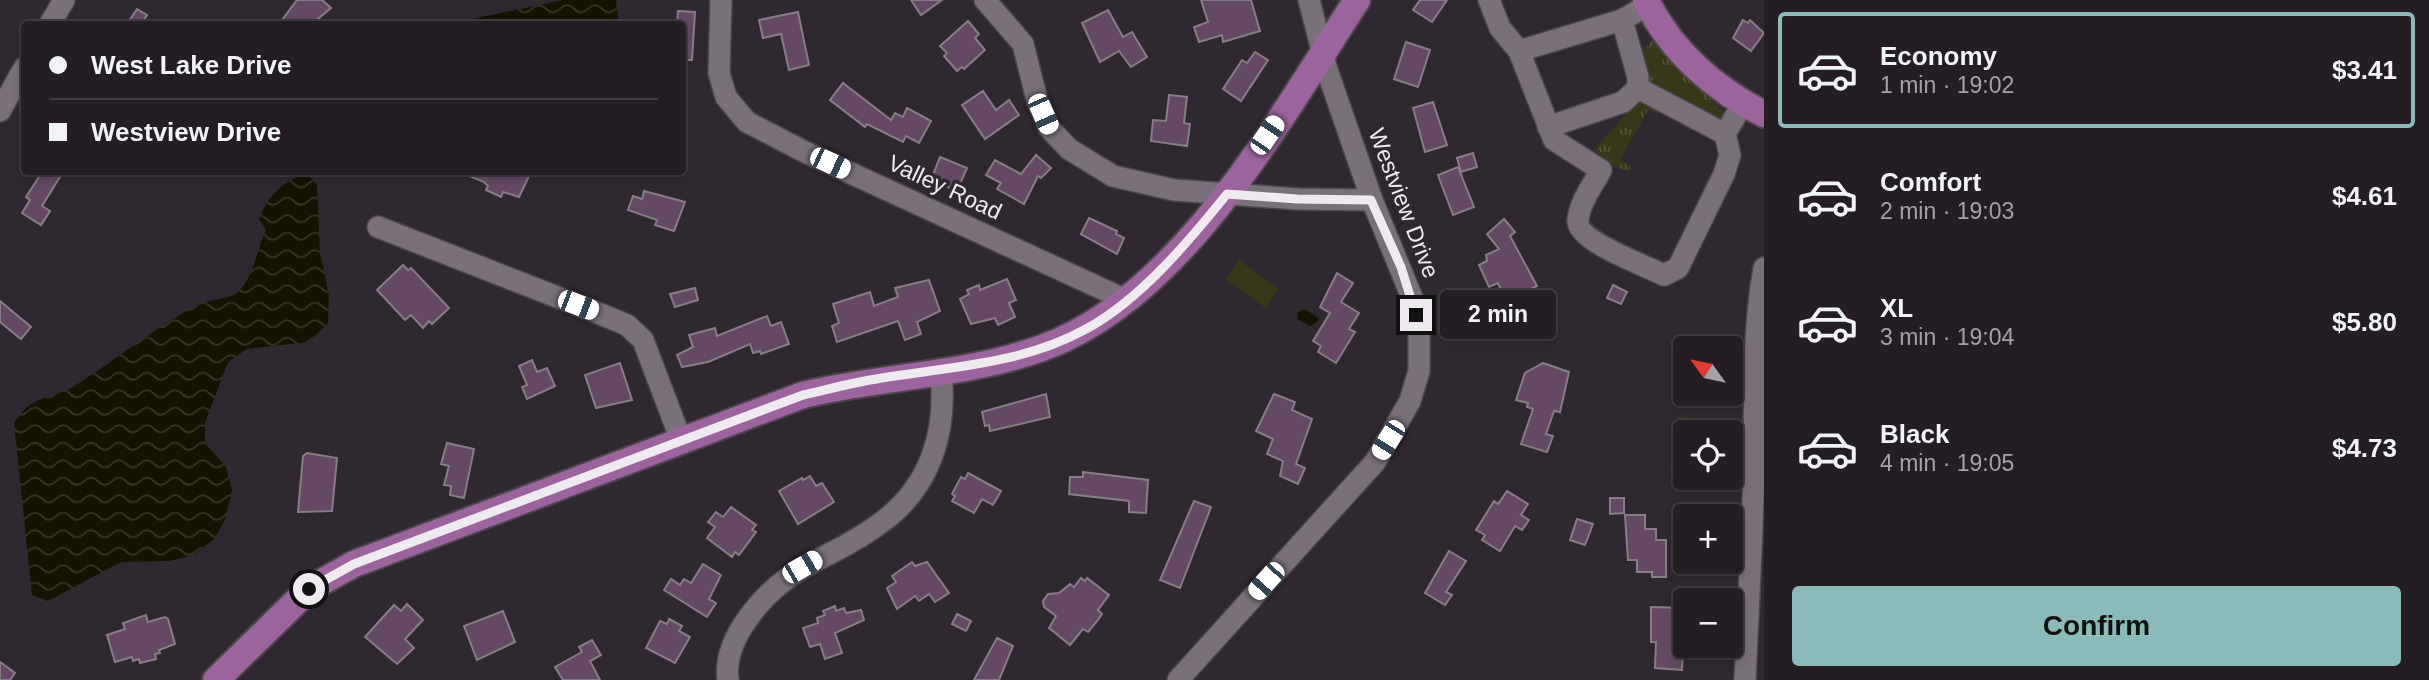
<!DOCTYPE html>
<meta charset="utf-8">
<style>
:root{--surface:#241e24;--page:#2c272c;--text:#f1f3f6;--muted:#a3a2a6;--line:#413c41;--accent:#8bbbb9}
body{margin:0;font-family:Arial,sans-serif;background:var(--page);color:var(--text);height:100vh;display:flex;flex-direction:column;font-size:26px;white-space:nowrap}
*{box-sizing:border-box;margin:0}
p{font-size:23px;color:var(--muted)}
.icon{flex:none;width:38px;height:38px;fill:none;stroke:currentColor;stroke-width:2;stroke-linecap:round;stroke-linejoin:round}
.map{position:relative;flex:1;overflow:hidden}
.details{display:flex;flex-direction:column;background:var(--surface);width:665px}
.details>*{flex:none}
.top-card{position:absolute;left:21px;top:21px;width:665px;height:154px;border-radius:7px;box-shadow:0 4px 10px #0003,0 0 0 2px var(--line);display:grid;align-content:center;height:154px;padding:0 28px;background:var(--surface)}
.needle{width:46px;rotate:303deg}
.tools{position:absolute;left:1673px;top:336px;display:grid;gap:14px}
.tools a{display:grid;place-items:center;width:70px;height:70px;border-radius:7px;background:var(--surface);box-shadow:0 4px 10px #0003,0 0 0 2px var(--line);font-size:35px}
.end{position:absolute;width:32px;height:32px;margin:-16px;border:9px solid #efeaef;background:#111;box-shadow:0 0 0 4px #111}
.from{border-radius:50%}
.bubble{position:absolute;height:49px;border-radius:7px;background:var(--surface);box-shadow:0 4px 10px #0003,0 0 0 2px var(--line);font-size:23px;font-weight:600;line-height:49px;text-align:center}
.car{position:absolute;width:21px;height:42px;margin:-21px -10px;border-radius:9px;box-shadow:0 0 5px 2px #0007;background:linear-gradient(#fff 24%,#345 0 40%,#fff 0 76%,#345 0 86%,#fff 0)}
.top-card b{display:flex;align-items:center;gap:24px;height:66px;font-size:26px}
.top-card b+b{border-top:2px solid var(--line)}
.top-card i{width:18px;height:18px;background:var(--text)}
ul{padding:12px 0 0;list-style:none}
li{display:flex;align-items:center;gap:21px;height:116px;margin:0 14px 10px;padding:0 14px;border:4px solid transparent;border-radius:7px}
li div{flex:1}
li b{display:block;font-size:26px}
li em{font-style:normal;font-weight:600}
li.active{border-color:var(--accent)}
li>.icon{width:63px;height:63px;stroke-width:1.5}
.button{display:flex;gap:14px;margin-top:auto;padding:14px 28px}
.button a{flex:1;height:80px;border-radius:7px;background:var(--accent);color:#111;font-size:28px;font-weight:600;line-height:80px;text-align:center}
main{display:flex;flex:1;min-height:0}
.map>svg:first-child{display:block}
.grass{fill:url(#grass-tufts)}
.park{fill:#383717}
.water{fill:url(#water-waves)}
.building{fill:#654964;stroke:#877d86;stroke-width:2}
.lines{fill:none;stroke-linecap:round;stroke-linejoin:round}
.minor-casing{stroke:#4c454c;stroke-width:24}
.major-casing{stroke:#4c454c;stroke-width:30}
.minor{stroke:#797079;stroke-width:21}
.major{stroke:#9c649d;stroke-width:26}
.route{stroke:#efeaef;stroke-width:9}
.labels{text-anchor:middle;stroke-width:7;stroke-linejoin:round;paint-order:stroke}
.street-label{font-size:23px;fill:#efeaef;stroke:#302830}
</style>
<main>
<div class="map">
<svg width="1764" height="680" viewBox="0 0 1764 680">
<defs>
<pattern id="grass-tufts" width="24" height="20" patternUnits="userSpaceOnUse" patternTransform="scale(1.75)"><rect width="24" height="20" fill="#383717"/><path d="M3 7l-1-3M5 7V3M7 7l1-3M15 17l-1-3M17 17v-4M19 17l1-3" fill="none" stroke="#555439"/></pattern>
<pattern id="water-waves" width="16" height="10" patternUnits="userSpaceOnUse" patternTransform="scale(1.75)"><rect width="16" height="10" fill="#141300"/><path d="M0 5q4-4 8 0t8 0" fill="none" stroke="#363626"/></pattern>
</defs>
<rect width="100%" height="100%" fill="#302830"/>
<!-- grass -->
<g class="grass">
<path d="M1654,39C1675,67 1700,89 1725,113L1718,120L1647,83L1648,71L1643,50Z"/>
<path d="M1640,99L1661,108L1657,114L1648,110L1620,160L1630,166L1629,171C1616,168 1601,160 1594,149Z"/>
</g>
<!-- park -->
<g class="park">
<polygon points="1239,260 1279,289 1266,308 1225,279"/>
<polygon points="1677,416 1701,419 1699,432 1685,432 1685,469 1670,467"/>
</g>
<!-- water -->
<g class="water">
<polygon points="563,0 616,0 619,24 447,24"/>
<path d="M307,174L317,185L320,252L329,296L328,323L309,342L247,349L228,362L205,423V443L226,467L232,490L225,520L214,539L194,555L169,561L121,562L48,601L32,595L14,423C35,391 49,402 76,385C117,359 154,328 197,305C208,299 230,299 237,293C253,279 257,249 266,230L259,219C267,197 283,180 307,174Z"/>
<polygon points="1305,309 1319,318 1313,328 1297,319 1298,312"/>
</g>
<!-- building -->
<g class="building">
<polygon points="297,0 322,0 331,8 312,24 288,24 282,20"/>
<polygon points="911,0 942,0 921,15"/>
<polygon points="1201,0 1251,0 1260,31 1223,42 1222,35 1199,42 1194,27 1208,22"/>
<polygon points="1420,0 1447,0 1432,22 1413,10"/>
<polygon points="137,9 147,15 141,24 127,24"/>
<polygon points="1108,10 1123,37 1132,32 1147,57 1131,67 1119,51 1100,62 1082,23"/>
<polygon points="678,11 695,12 692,60 682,60 682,24 677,24"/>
<polygon points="798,12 809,65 789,70 781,34 763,38 759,20"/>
<polygon points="1743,20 1748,23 1750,20 1764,33 1751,51 1733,38"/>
<polygon points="968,21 979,34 975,38 985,50 964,69 962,67 957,71 944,56 947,53 940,46"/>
<polygon points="1406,42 1430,50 1418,87 1394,79"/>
<polygon points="1255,52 1268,60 1241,101 1223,89 1242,60 1247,63"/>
<polygon points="843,83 891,120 895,113 903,117 907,108 931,121 919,143 906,136 903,142 867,124 865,127 830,100"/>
<polygon points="983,91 996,110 1009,100 1019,115 985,139 962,105"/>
<polygon points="1169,95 1187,97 1184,123 1190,124 1187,146 1151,141 1153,120 1166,121"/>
<polygon points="1433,102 1447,145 1425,152 1413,108"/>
<polygon points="1473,153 1477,167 1461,172 1457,158"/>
<polygon points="1036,155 1051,168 1041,178 1038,176 1024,204 997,189 1001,183 986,175 995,160 1021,174"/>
<polygon points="940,157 967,168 957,191 931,180"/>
<polygon points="1458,167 1474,207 1453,215 1438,175"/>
<polygon points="42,172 63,172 42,206 50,211 41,225 22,213 30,200 26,197"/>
<polygon points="460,172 531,172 519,197 503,192 501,197 486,190 488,186 484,182"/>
<polygon points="644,191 685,202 674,231 655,225 657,220 628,210 633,196 642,199"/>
<polygon points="1089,218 1117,231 1116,234 1124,238 1117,254 1081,234"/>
<polygon points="1504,219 1515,232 1510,236 1537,286 1506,301 1498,283 1489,287 1479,265 1487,261 1486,255 1499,249 1487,234"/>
<polygon points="403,265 408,270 411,268 449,308 432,324 429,321 423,328 411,315 405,320 377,290"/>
<polygon points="1337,273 1353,283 1341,302 1359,313 1349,329 1355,332 1336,363 1318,352 1321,346 1313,341 1330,313 1320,307"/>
<polygon points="1007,279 1016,300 1009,303 1015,317 998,325 995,318 971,324 960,299 969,294 967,290 979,285 980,290"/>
<polygon points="929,280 940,311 917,322 921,334 905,340 898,321 837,342 832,326 839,323 833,304 870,292 874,306 898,297 895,288"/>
<polygon points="1613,285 1627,292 1621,304 1607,298"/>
<polygon points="695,288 698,300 675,307 670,294"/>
<polygon points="0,301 31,327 21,339 0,322"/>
<polygon points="767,316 771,326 781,322 789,344 761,354 760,351 753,353 750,344 708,362 682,367 677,355 693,347 689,335 715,328 717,336"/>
<polygon points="532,360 537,372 547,368 555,386 527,399 522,387 527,385 519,366"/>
<polygon points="620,363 632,400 596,408 585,375"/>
<polygon points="1543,363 1569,372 1560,412 1554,411 1546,434 1553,436 1547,452 1521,444 1533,409 1527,407 1528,403 1516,400 1525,373"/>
<polygon points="1046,394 1050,417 990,431 989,425 985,426 982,412"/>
<polygon points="1274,394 1295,402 1292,410 1312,419 1296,464 1305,468 1298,484 1280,476 1283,461 1267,454 1273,439 1256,431"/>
<polygon points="447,443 474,449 464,498 450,495 451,486 444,485 449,466 441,464"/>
<polygon points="307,453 337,458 332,511 298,512 303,456"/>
<polygon points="1083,472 1148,480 1146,513 1129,512 1129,501 1069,494 1070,477 1083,477"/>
<polygon points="968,473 1001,491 993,505 982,499 974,513 952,501 955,496 952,494 961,477 965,479"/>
<polygon points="810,476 816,486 822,483 834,502 798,524 779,491 802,478 803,480"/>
<polygon points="1507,491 1528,504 1521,515 1529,520 1522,530 1515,526 1500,551 1482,540 1485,535 1476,530 1494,501 1498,504"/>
<polygon points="1610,498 1624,498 1624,513 1610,514"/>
<polygon points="1194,501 1211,507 1180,588 1160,580"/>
<polygon points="731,507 756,525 752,530 756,532 739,555 735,552 732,557 707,538 715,527 708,522 716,512 723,517"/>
<polygon points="1625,515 1645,515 1645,529 1656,529 1656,540 1666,540 1666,577 1652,577 1652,572 1637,572 1637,560 1628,560"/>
<polygon points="1577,519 1593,524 1585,545 1570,540"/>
<polygon points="1449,551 1466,561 1446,592 1452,595 1445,605 1425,593"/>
<polygon points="912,562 915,566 927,562 949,593 935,602 929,594 919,601 915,596 897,609 887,588 896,582 892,576"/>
<polygon points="703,564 721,575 709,599 716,603 707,617 664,590 671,579 680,585 684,579 691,583"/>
<polygon points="1081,578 1085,581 1087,578 1109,595 1098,610 1102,614 1098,620 1088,632 1083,629 1070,645 1049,628 1056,616 1044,607 1043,601 1048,594 1059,593 1070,584 1074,587"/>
<polygon points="407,604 423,620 405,639 414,648 397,664 365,637 394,605 401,611"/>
<polygon points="835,606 836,611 844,608 846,613 861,610 864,620 835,633 842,653 825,659 820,644 810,647 803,628 818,623 817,618 825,615 823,611"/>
<polygon points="1651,607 1685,608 1682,670 1655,668 1656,642 1651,642"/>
<polygon points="503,611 515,642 477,660 464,626"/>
<polygon points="957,614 971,621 966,631 952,624"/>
<polygon points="146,615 148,622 165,617 168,619 175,644 159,650 160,653 155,654 156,659 140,663 139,659 133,661 132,657 115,662 107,635 125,629 123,623"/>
<polygon points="669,619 682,626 679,631 690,637 675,663 646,648 660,621 667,624"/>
<polygon points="997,638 1013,646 999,680 974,680"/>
<polygon points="592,640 601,655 590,661 600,680 563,680 555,667 582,652 579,647"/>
<polygon points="0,662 15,673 10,680 0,680"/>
</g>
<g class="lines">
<defs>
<g id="minor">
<polyline points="721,0 719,73 726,97 747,122 805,152 1126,300"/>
<polyline points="985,0 1023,44 1037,100 1049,128 1069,149 1113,176 1174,190 1298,199 1372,200"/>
<path d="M1489,0L1500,28L1519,51L1554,140L1601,170C1593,185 1579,203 1578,221C1577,241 1646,266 1664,275L1678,268L1724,174L1730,155L1725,134"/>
<polyline points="1622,20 1638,77 1638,88"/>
<polyline points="50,24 64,0"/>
<polyline points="1519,51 1622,20 1648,5"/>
<polyline points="0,111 24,68"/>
<polyline points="1548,127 1623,102 1638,88 1725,134 1743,103"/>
<polyline points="378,227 603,315 627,325 643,340 681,440"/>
<path d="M728,680C725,659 735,637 746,621C787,562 831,561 882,522C932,485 947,430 941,372"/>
<polyline points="1178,680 1375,462 1410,401 1419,371 1419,330 1413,300 1372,200 1327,70 1309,0"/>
<path d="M1745,680C1748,610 1752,541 1754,471C1755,403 1752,336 1764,268"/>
</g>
<g id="major">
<path d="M1646,0C1670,50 1715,90 1764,114"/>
<path d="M216,680L309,589L354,564L803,395C882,376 965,376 1042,348C1182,298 1279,119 1357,0"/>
</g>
</defs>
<!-- minor casing -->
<use href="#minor" class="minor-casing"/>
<!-- major casing -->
<use href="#major" class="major-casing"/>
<!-- minor -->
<use href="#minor" class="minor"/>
<!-- major -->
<use href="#major" class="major"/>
</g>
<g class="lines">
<!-- route -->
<path class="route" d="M309,589L354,564L803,395C825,390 848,384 870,380C943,367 1019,366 1086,329C1140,300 1189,241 1227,194L1297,199L1371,200L1401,267L1416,315"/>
</g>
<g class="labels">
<!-- street labels -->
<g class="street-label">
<text transform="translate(945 187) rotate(25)" y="8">Valley Road</text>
<text transform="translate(1404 203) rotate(69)" y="8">Westview Drive</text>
</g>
</g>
</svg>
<div class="tools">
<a><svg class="needle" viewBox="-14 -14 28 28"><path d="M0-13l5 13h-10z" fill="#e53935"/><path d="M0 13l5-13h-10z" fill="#a3a2a6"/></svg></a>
<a><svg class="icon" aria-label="locate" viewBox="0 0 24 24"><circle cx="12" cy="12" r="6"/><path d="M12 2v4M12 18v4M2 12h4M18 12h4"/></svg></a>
<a>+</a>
<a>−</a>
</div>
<i class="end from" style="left:309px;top:589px"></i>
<i class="end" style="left:1416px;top:315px"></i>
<div class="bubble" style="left:1440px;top:290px;width:116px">2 min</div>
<i class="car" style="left:1043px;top:114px;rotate:156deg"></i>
<i class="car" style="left:1267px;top:135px;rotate:34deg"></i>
<i class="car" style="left:830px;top:163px;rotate:115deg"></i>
<i class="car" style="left:578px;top:305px;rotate:111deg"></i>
<i class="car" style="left:1388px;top:440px;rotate:212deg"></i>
<i class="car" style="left:802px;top:567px;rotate:60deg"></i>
<i class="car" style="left:1266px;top:581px;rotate:222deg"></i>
<div class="top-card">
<b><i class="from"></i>West Lake Drive</b>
<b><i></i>Westview Drive</b>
</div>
</div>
<section class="details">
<ul>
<li class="active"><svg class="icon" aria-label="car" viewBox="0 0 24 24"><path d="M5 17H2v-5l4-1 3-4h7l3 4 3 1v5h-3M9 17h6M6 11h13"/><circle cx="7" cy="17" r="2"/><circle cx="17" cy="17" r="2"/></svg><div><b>Economy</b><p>1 min · 19:02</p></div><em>$3.41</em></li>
<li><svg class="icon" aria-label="car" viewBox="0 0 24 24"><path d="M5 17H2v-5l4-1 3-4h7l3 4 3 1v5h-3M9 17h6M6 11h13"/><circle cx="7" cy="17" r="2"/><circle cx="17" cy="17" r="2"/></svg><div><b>Comfort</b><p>2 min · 19:03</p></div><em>$4.61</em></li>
<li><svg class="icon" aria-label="car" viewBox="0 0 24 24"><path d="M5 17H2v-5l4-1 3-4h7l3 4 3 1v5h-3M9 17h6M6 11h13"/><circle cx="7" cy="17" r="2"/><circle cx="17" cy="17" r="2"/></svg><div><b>XL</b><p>3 min · 19:04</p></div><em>$5.80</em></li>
<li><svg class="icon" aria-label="car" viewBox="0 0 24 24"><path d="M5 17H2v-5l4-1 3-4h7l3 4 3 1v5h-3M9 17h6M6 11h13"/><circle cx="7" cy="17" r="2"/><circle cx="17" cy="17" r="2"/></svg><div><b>Black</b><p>4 min · 19:05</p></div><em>$4.73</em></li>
</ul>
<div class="button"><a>Confirm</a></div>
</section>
</main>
